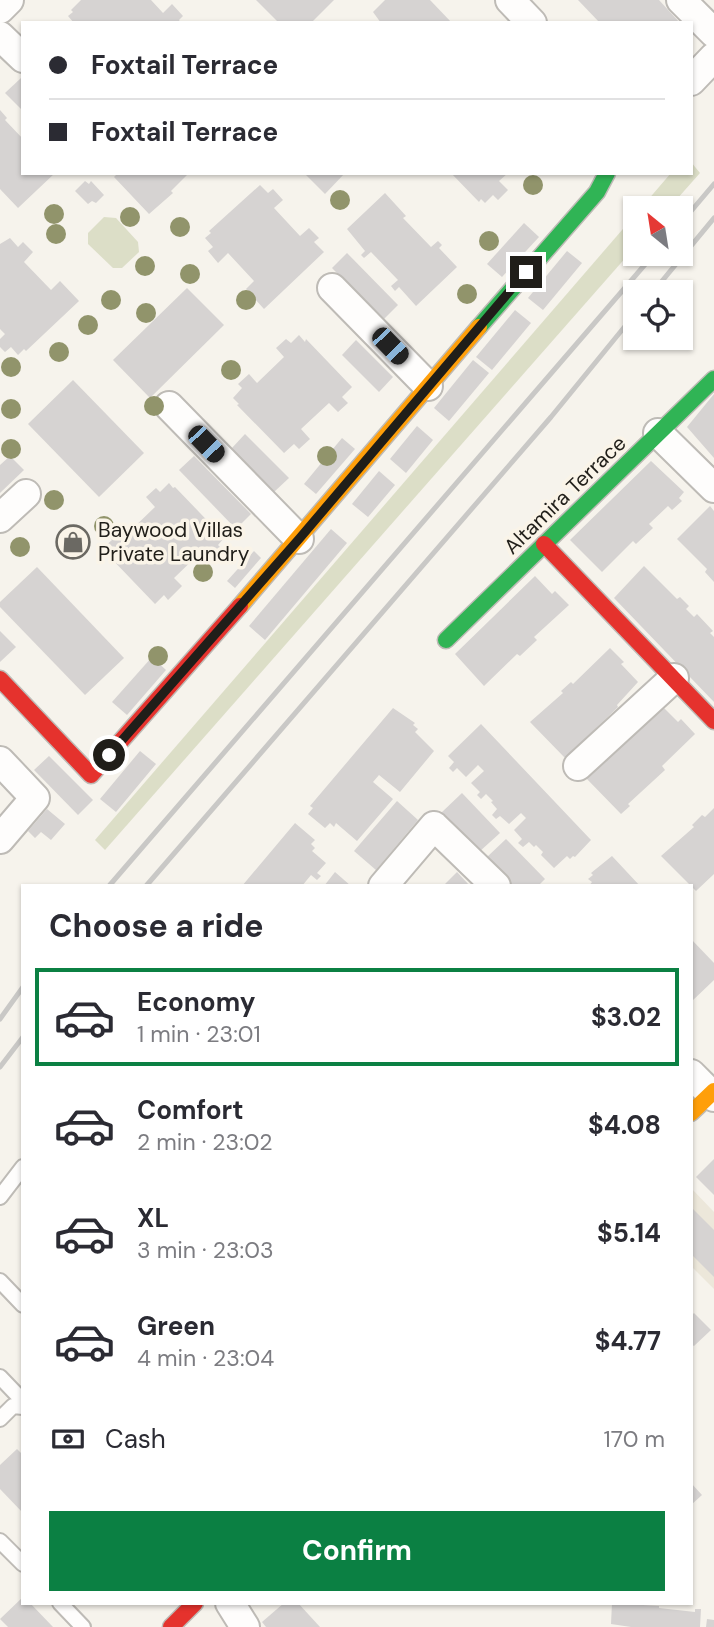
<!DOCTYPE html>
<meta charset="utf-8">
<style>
:root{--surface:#fff;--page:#f7f7f7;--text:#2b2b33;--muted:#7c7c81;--line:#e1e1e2;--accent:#0b8043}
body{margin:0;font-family:"DM Sans",sans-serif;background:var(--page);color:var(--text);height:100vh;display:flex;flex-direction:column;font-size:26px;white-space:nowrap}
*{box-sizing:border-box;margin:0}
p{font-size:23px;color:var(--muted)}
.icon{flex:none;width:38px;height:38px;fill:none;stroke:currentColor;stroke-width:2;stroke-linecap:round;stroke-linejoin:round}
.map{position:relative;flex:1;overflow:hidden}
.details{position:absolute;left:21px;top:884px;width:672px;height:721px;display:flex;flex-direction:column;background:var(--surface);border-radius:0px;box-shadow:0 2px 5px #0004}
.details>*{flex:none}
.hud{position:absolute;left:21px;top:21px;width:672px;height:154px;border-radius:0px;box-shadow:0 2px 5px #0004;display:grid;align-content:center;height:154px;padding:0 28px;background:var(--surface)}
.needle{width:46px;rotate:330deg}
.controls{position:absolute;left:623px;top:196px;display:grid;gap:14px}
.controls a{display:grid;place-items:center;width:70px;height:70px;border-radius:0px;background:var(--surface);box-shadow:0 2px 5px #0004;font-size:35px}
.end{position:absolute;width:32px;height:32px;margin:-16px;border:9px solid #201e19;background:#fff;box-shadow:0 0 0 4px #fff}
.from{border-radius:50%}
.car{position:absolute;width:21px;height:42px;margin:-21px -10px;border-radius:9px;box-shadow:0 0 5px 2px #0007;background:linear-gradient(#222 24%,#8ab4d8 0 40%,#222 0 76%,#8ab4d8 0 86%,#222 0)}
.hud b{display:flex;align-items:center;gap:24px;height:66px;font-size:26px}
.hud b+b{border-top:2px solid var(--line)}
.hud i{width:18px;height:18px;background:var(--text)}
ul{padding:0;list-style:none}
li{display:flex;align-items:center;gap:21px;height:98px;margin:0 14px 10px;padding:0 14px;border:4px solid transparent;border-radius:0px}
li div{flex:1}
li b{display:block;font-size:26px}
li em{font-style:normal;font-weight:700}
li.current{border-color:var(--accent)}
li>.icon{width:63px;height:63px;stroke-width:1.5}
h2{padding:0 28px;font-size:32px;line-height:84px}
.pay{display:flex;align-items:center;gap:18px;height:77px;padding:0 28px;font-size:26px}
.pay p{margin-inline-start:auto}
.action{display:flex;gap:14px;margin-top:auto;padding:14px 28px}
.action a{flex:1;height:80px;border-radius:0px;background:var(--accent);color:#fff;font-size:28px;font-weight:700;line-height:80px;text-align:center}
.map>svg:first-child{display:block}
.built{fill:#ece7da}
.green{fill:#dcdec7}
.building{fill:#d6d3d2}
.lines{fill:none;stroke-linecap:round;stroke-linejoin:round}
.lane-casing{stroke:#bebbb6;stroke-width:18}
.street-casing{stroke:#bebbb6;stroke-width:32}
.fast-casing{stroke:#bebbb6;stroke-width:19}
.slow-casing{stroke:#bebbb6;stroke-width:19}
.jam-casing{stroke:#bebbb6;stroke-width:19}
.lane{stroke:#fefdfc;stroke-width:14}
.street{stroke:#fefdfc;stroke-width:28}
.fast{stroke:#30b455;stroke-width:16}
.slow{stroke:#ff9f0a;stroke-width:16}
.jam{stroke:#e5322d;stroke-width:16}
.rail{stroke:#c9c8c6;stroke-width:5}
.tree{fill:#91946b}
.route{stroke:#201e19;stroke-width:9}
.labels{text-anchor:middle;stroke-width:7;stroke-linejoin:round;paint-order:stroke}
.street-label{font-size:21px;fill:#201e19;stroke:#faf4e8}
.poi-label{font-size:21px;fill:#201e19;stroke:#faf4e8;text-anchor:start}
</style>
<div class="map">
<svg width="714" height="1627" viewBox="0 0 714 1627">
<rect width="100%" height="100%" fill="#f6f3ec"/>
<!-- built -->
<polygon class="built" points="691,1188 714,1212 714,1289 691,1266"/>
<!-- green -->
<g class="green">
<polygon points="691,162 700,173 669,208 641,208 671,173 691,173"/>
<polygon points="635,215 635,247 105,850 95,840"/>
<polygon points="104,217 116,218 138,242 139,252 122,268 113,268 88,244 88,233"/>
</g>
<!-- building -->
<g class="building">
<polygon points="81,0 151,0 163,13 172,4 183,16 179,20 181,23 74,23 68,16 73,12 71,10"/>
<polygon points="256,0 334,0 311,23 279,23"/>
<polygon points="385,0 430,0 452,23 381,23 373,12"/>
<polygon points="578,0 659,0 680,23 600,23"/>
<polygon points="21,78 23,80 23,111 5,93"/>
<polygon points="0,110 7,118 5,120 23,139 23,173 55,173 18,208 0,189"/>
<polygon points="118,173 189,173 171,191 173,193 149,214 114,177"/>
<polygon points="304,173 345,173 325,194"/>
<polygon points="451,173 508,173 499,181 508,190 498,200 493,195 485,203 481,199 479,202"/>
<polygon points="85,181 89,184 91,181 104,195 96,203 92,201 88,204 75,191"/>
<polygon points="260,185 268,193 273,189 283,200 274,208 300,236 309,228 319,238 314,242 324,252 264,309 246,289 254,281 228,253 218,263 208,251 213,247 205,238 211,233 209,231"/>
<polygon points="385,193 406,216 403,218 431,247 438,241 442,245 439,248 457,267 416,306 399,287 395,291 391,286 398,280 371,252 364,258 361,255 365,251 347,229"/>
<polygon points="524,223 539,237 502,277 487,264"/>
<polygon points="10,238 18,247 23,242 33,252 24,262 51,290 60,281 79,301 26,351 24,349 18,355 11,347 5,352 0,347 0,339 5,334 0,329 0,244"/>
<polygon points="567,251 582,263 543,310 528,298"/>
<polygon points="347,253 398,305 383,320 332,268"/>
<polygon points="187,288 224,325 150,398 113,360"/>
<polygon points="515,310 531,323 492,370 476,357"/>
<polygon points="299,335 305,342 306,339 352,387 342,397 348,403 338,412 329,403 301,429 310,439 299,449 294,444 284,453 237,405 239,404 233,398 242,388 238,384 249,374 257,383 284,357 276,348 286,339 291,343"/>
<polygon points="356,340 393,377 379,392 342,355"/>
<polygon points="473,360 489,373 449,421 434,408"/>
<polygon points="73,380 144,453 99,497 28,424"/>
<polygon points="714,394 714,458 687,427"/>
<polygon points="417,426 433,440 406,473 390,459"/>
<polygon points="245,434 289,478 274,492 231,449"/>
<polygon points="342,438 355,449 316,494 304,484"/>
<polygon points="10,456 24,470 0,493 0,465"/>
<polygon points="194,456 251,514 236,529 179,470"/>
<polygon points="651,461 684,492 679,498 682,501 672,510 668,506 649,524 653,528 636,544 633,541 602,572 570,540"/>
<polygon points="379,471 395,485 368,517 352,504"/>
<polygon points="169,483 173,488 175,487 224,538 218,545 222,549 211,559 203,550 174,578 182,586 168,600 164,595 155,604 108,555 110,553 104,547 112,540 107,535 118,524 127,534 155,507 146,497 156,488 160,492"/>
<polygon points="710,506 714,511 714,582 705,572 707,569 677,539"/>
<polygon points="74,524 85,535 73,547 60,536"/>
<polygon points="331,529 347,543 265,640 249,626"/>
<polygon points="254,551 261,558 235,588 227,581"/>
<polygon points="644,566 677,599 680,597 689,606 686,609 694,617 697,614 713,631 710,633 714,637 714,702 614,598"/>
<polygon points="37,567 124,658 85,695 0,607 0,602"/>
<polygon points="535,576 552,594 555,591 569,605 534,637 537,640 520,656 517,654 484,686 455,654"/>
<polygon points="0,631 16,647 0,662"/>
<polygon points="610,648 624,662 621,664 638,682 617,705 618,707 565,758 530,722 563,693 561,691 571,682 573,684"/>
<polygon points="152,657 166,670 127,715 112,702"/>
<polygon points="661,705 678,722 681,719 695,734 662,766 665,770 628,804 630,806 621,814 586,778"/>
<polygon points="393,708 415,723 413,725 418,729 415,732 434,751 400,792 379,775 373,782 393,799 357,841 336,823 334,827 330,823 325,828 308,814 313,808 310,806"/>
<polygon points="481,724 591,840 575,857 573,856 570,859 567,856 554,868 541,855 543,852 536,845 534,847 529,842 523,847 518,843 522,839 514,830 526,818 521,813 509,824 500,816 496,819 492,815 497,809 491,802 493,801 486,794 481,799 477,795 480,792 471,783 484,771 478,765 466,777 457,768 453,772 449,768 454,762 448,756"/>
<polygon points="140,751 156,764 116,812 100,799"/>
<polygon points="49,756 93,800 78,815 34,770"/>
<polygon points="462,793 500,833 479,852 441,813"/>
<polygon points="397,801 418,820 376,870 354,851"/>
<polygon points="714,808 714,874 696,891 661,856 694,827 692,825 702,815 705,817"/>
<polygon points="47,809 65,824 51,840 41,832 35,838 28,831"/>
<polygon points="295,823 315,840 311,844 315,848 312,851 326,863 317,873 321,876 317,880 311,875 302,886 242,886"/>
<polygon points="506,839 545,879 538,886 512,886 486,858"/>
<polygon points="612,856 640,886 589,886 592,882 588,879 593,875 591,873"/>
<polygon points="335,872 351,886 324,886"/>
<polygon points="457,872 470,886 443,886"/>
<polygon points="691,939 714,963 714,980 691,1002"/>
<polygon points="714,1159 714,1195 696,1177"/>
<polygon points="691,1207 714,1230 714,1277 691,1254"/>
<polygon points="694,1313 711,1330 694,1346 691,1344 691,1316"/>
<polygon points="17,1449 23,1455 23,1513 0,1489 0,1465"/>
<polygon points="691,1483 702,1495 691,1505"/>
<polygon points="23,1597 23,1603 30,1603 53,1627 8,1627 0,1619"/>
<polygon points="284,1603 298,1603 320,1627 266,1627 262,1622"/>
<polygon points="612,1603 659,1606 659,1608 695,1612 695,1609 701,1609 700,1627 631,1627 611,1624"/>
<polygon points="707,1619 714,1620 714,1627 706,1627"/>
</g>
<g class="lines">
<defs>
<g id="lane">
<polyline points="0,1197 23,1167"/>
<polyline points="0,1281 23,1305"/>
<polyline points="0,1377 23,1401"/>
<polyline points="0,1419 13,1406 23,1407"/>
<polyline points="0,1541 23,1564"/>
<polyline points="60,1603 83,1627"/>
</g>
<g id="street">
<polyline points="510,0 532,23"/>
<polyline points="681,0 714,33"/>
<polyline points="0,9 9,0"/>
<polyline points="0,36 23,58"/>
<polyline points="691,81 714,57"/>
<polyline points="332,288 428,386"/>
<polyline points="169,406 299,539"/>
<polyline points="658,433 714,488"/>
<polyline points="0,518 26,494"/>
<polyline points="0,761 35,798 0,839"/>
<polyline points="578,766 674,678"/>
<polyline points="383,886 434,826 496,886"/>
<polyline points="691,1074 714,1097"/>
<polyline points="230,1603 245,1627"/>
</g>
<g id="fast">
<polyline points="479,327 597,192 607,173"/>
<polyline points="446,640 714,379"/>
</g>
<g id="slow">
<polyline points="240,606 479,327"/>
<polyline points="691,1113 714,1091"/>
</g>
<g id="jam">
<polyline points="544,544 714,721"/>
<polyline points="0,679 91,775 240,606"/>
<polyline points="171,1627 195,1603"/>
</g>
</defs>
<!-- lane casing -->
<use href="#lane" class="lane-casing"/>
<!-- street casing -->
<use href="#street" class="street-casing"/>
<!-- fast casing -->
<use href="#fast" class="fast-casing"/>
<!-- slow casing -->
<use href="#slow" class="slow-casing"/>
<!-- jam casing -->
<use href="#jam" class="jam-casing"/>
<!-- lane -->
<use href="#lane" class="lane"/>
<!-- street -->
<use href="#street" class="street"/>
<!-- fast -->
<use href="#fast" class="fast"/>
<!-- slow -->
<use href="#slow" class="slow"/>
<!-- jam -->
<use href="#jam" class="jam"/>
<!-- rail -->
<g class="rail">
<polyline points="681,223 714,184"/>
<polyline points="653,292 714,218"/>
<polyline points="109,886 654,254"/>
<polyline points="146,886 551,417 635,314"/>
<polyline points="0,1019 23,987"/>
<polyline points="0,1067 23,1037"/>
</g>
</g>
<!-- trees -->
<g class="tree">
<circle cx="533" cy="185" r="10"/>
<circle cx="340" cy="200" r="10"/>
<circle cx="54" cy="214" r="10"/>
<circle cx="130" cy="217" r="10"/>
<circle cx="180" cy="227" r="10"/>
<circle cx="56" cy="234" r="10"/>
<circle cx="489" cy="241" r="10"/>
<circle cx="145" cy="266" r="10"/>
<circle cx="190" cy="274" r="10"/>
<circle cx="467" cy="294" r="10"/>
<circle cx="111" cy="300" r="10"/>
<circle cx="246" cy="300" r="10"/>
<circle cx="146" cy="313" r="10"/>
<circle cx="88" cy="325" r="10"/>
<circle cx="59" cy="352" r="10"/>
<circle cx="11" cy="367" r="10"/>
<circle cx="231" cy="370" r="10"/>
<circle cx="154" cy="406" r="10"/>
<circle cx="11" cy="409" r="10"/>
<circle cx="11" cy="449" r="10"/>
<circle cx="327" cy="456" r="10"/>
<circle cx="54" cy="500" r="10"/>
<circle cx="104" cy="526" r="10"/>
<circle cx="20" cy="547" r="10"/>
<circle cx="203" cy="572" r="10"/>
<circle cx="158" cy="656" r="10"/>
</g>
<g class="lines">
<!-- route -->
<polyline class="route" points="109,755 299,539 526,272"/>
</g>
<!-- icons -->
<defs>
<symbol id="shop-ring" viewBox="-11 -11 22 22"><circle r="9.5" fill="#faf4e8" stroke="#6b6963" stroke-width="1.5"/><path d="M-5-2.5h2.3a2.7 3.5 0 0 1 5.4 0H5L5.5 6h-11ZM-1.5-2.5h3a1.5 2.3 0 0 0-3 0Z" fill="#6b6963"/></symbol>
</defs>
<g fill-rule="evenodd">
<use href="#shop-ring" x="54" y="523" width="38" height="38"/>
</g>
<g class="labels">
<!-- street labels -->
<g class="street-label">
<text transform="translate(565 495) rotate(-44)" y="7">Altamira Terrace</text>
</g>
<!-- poi labels -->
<g class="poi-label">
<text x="98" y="537">Baywood Villas<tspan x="98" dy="24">Private Laundry</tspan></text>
</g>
</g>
</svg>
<div class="controls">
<a><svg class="needle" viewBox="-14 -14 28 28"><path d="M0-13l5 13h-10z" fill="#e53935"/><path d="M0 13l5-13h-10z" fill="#7c7c81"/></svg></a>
<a><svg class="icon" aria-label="locate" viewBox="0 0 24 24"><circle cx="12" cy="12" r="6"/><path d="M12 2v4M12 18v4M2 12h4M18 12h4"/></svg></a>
</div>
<i class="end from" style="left:109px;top:755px"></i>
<i class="end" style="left:526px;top:272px"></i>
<i class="car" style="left:390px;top:346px;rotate:136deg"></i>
<i class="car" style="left:206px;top:444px;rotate:136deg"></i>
<div class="hud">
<b><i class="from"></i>Foxtail Terrace</b>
<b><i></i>Foxtail Terrace</b>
</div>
<section class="details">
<h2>Choose a ride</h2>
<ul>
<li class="current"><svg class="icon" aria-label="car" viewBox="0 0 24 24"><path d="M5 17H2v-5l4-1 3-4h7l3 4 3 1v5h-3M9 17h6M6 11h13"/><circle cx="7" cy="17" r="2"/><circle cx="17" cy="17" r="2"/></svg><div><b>Economy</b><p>1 min · 23:01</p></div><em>$3.02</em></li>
<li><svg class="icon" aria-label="car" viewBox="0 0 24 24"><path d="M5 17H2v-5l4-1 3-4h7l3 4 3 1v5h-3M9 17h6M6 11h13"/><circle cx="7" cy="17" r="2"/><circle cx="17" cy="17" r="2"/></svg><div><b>Comfort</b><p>2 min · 23:02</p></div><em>$4.08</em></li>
<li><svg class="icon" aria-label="car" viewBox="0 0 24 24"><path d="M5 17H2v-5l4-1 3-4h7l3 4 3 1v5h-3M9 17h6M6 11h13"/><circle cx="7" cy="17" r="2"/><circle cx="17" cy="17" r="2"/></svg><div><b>XL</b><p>3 min · 23:03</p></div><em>$5.14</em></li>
<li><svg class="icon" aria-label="car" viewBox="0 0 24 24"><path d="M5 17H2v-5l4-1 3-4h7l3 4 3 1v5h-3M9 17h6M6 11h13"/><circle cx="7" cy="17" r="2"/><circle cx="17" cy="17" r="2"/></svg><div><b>Green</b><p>4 min · 23:04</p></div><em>$4.77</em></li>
</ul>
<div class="pay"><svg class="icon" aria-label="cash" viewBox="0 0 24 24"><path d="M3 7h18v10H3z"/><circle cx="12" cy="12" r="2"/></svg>Cash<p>170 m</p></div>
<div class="action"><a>Confirm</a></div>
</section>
</div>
